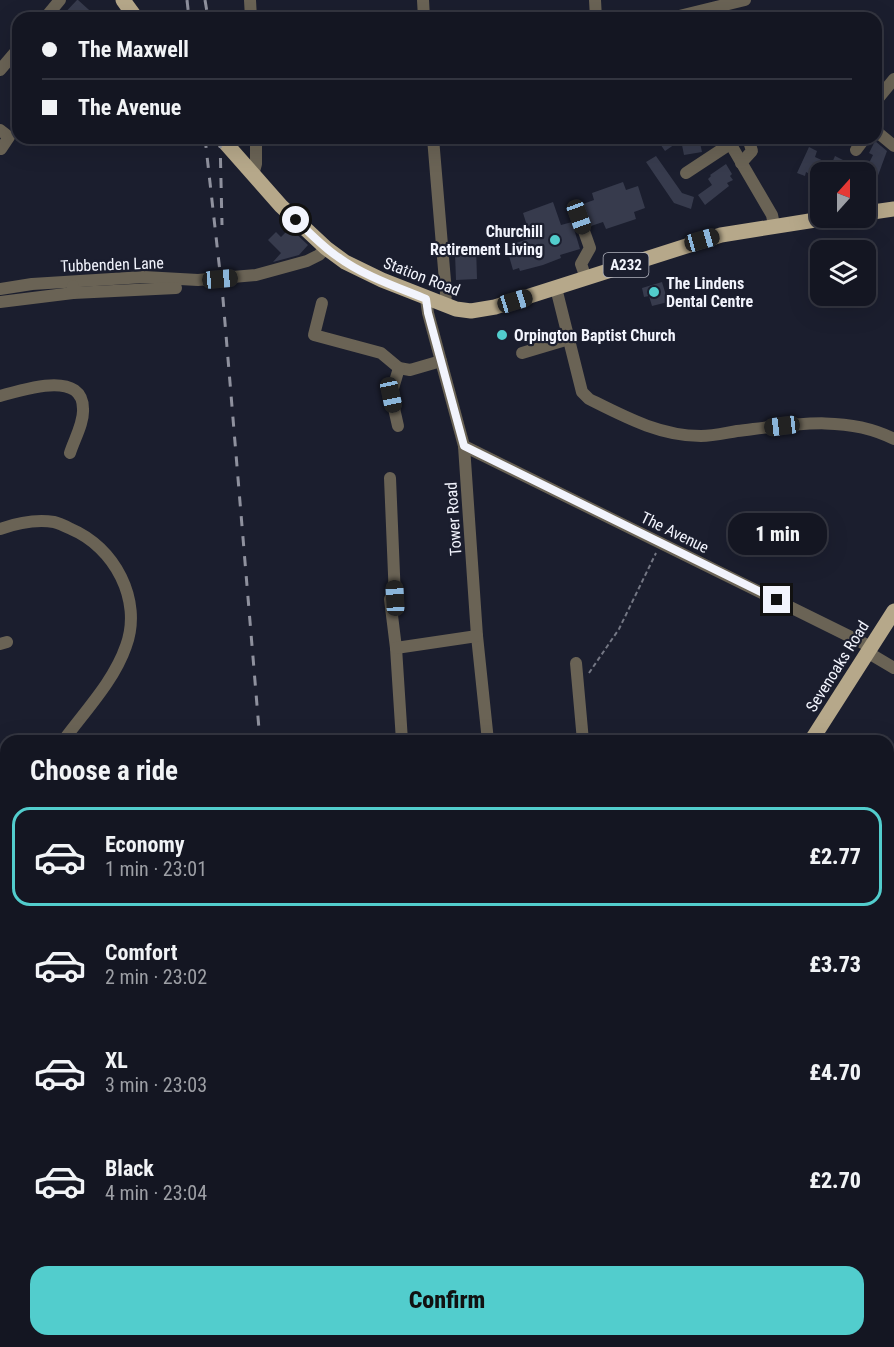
<!DOCTYPE html>
<meta charset="utf-8">
<style>
:root{--surface:#141622;--page:#1d1f2a;--text:#f1f3f6;--muted:#9d9fa5;--line:#333540;--accent:#52cdcd}
body{margin:0;font-family:"Roboto Condensed",sans-serif;background:var(--page);color:var(--text);height:100vh;display:flex;flex-direction:column;font-size:22px;white-space:nowrap}
*{box-sizing:border-box;margin:0}
p{font-size:20px;color:var(--muted)}
.icon{flex:none;width:33px;height:33px;fill:none;stroke:currentColor;stroke-width:2;stroke-linecap:round;stroke-linejoin:round}
.map{position:relative;flex:1;overflow:hidden}
.details{position:absolute;left:0px;top:735px;width:894px;height:612px;display:flex;flex-direction:column;background:var(--surface);border-radius:18px 18px 0 0;box-shadow:0 6px 24px #0002,0 0 0 2px var(--line)}
.details>*{flex:none}
.banner{position:absolute;left:12px;top:12px;width:870px;height:132px;border-radius:18px;box-shadow:0 6px 24px #0002,0 0 0 2px var(--line);display:grid;align-content:center;height:132px;padding:0 30px;background:var(--surface)}
.needle{width:39px;rotate:21deg}
.controls{position:absolute;left:810px;top:162px;display:grid;gap:12px}
.controls a{display:grid;place-items:center;width:66px;height:66px;border-radius:12px;background:var(--surface);box-shadow:0 6px 24px #0002,0 0 0 2px var(--line);font-size:30px}
.end{position:absolute;width:27px;height:27px;margin:-14px;border:8px solid #f2f4fd;background:#111;box-shadow:0 0 0 3px #111}
.from{border-radius:50%}
.bubble{position:absolute;height:42px;border-radius:18px;background:var(--surface);box-shadow:0 6px 24px #0002,0 0 0 2px var(--line);font-size:20px;font-weight:800;line-height:42px;text-align:center}
.car{position:absolute;width:18px;height:36px;margin:-18px -9px;border-radius:8px;box-shadow:0 0 4px 2px #0007;background:linear-gradient(#222 24%,#8ab4d8 0 40%,#222 0 76%,#8ab4d8 0 86%,#222 0)}
.banner b{display:flex;align-items:center;gap:21px;height:57px;font-size:22px}
.banner b+b{border-top:2px solid var(--line)}
.banner i{width:15px;height:15px;background:var(--text)}
ul{padding:0;list-style:none}
li{display:flex;align-items:center;gap:18px;height:99px;margin:0 12px 9px;padding:0 18px;border:3px solid transparent;border-radius:18px}
li div{flex:1}
li b{display:block;font-size:22px}
li em{font-style:normal;font-weight:800}
li.active{border-color:var(--accent)}
li>.icon{width:54px;height:54px;stroke-width:1.5}
h2{padding:0 30px;font-size:27px;line-height:72px}
.cta{display:flex;gap:12px;margin-top:auto;padding:12px 30px}
.cta a{flex:1;height:69px;border-radius:18px;background:var(--accent);color:#111;font-size:24px;font-weight:800;line-height:69px;text-align:center}
.map>svg:first-child{display:block}
.education{fill:#332024}
.building{fill:#373b4d}
.lines{fill:none;stroke-linecap:round;stroke-linejoin:round}
.path{stroke:#747784;stroke-width:2;stroke-dasharray:4.5 3;stroke-linecap:butt}
.minor{stroke:#6a6355;stroke-width:12}
.major{stroke:#b6a88a;stroke-width:15}
.rail{stroke:#8f919e;stroke-width:3;stroke-dasharray:10 10;stroke-linecap:butt}
.route{stroke:#f2f4fd;stroke-width:8}
.poi-dot{fill:#52cdcd;stroke:#1b1e2e;stroke-width:2}
.labels{text-anchor:middle;stroke-width:4.5;stroke-linejoin:round;paint-order:stroke}
.shield{fill:#1b1e2e;stroke:#b2b4bf;stroke-width:1.5}
.shield-label{font-size:15px;font-weight:bold;fill:#f2f4fd}
.poi-label{font-size:16px;font-weight:bold;fill:#f2f4fd;stroke:#1b1e2e;text-anchor:start}
.street-label{font-size:16px;fill:#f2f4fd;stroke:#1b1e2e}
</style>
<div class="map">
<svg width="894" height="1347" viewBox="0 0 894 1347">
<rect width="100%" height="100%" fill="#1b1e2e"/>
<!-- education -->
<polygon class="education" points="6,1059 6,1341 48,1341 41,1347 0,1347 0,1063"/>
<!-- building -->
<g class="building">
<polygon points="77,0 78,0 98,18 60,18"/>
<polygon points="656,138 699,138 702,152 684,155 681,140 665,151"/>
<polygon points="875,141 887,151 876,181 866,176 866,172 828,172 835,156 865,171 873,155 869,153"/>
<polygon points="809,147 817,151 815,157 828,163 824,172 820,172 820,179 806,172 805,176 797,173"/>
<polygon points="656,156 682,193 694,197 691,209 674,203 646,162"/>
<polygon points="726,164 732,174 730,176 733,180 727,183 729,186 705,205 698,195 712,185 708,179 711,176 710,175"/>
<polygon points="623,182 626,190 638,186 645,208 634,212 636,219 606,229 603,222 591,226 583,204 594,200 592,193"/>
<polygon points="553,202 561,225 572,222 580,249 560,255 561,258 543,265 520,271 519,268 513,270 509,256 519,253 516,243 531,238 523,213"/>
<polygon points="290,228 308,245 299,255 273,262 281,253 268,240 276,232 281,237"/>
<polygon points="476,245 477,279 456,280 455,253 458,253 458,246"/>
<polygon points="662,282 668,302 652,306 649,296 644,297 642,288"/>
</g>
<g class="lines">
<!-- path -->
<g class="path">
<polyline points="589,673 619,629 656,553"/>
<polyline points="29,1347 36,1341"/>
</g>
<!-- minor -->
<g class="minor">
<polyline points="250,0 251,18"/>
<polyline points="423,0 424,18"/>
<polyline points="595,0 596,18"/>
<polyline points="45,18 60,0"/>
<polyline points="671,18 745,0"/>
<polyline points="0,70 18,49"/>
<polyline points="876,101 894,79"/>
<polyline points="0,130 9,137 1,149 0,148"/>
<polyline points="876,131 894,146"/>
<polyline points="433,138 446,293 445,305"/>
<polyline points="727,138 772,215 774,225"/>
<polyline points="856,150 865,138"/>
<polyline points="741,163 752,151 748,138"/>
<polyline points="686,173 730,144"/>
<polyline points="253,175 256,164 256,138"/>
<polyline points="579,217 590,248 581,264 586,278"/>
<path d="M556,288L582,392L589,399C625,417 660,436 701,436C713,436 725,433 737,431C788,425 846,414 894,439"/>
<polyline points="0,289 32,284 144,277 198,280 256,275 307,261 319,255 326,248"/>
<polyline points="73,293 176,288"/>
<polyline points="426,299 428,313 464,446 477,636 488,741"/>
<polyline points="0,302 73,293 73,286"/>
<polyline points="322,303 314,335 381,353 399,368 410,370 441,361"/>
<polyline points="522,353 569,339"/>
<path d="M0,396C22,390 83,369 83,409C84,423 74,440 70,453"/>
<polyline points="398,426 391,395 399,368"/>
<polyline points="464,446 871,647"/>
<polyline points="390,478 395,598 390,599 396,648 402,741"/>
<path d="M0,529C17,523 35,519 54,522C59,523 65,526 71,529C114,547 143,600 126,646C114,681 85,711 63,741"/>
<polyline points="0,644 7,642"/>
<polyline points="396,648 477,636"/>
<polyline points="867,652 894,668"/>
<polyline points="576,663 583,741"/>
<polyline points="0,826 6,817"/>
<polyline points="888,895 894,899"/>
<polyline points="0,1000 6,995"/>
<polyline points="0,1329 6,1325"/>
<polyline points="205,1341 209,1347"/>
<polyline points="412,1341 417,1347"/>
<polyline points="546,1341 547,1347"/>
<polyline points="885,1341 886,1347"/>
<polyline points="129,1347 134,1341"/>
</g>
<!-- major -->
<g class="major">
<polyline points="123,0 136,18"/>
<polyline points="221,138 281,206 326,248 345,262 382,280 456,309 471,311 495,307 721,235 828,218"/>
<polyline points="866,213 894,209"/>
<polyline points="811,741 894,611"/>
<polyline points="343,1347 352,1341"/>
</g>
<!-- rail -->
<g class="rail">
<polyline points="187,0 189,18"/>
<polyline points="205,0 208,18"/>
<polyline points="205,138 223,299 260,741"/>
<polyline points="220,138 222,225"/>
<polyline points="333,1341 334,1347"/>
</g>
</g>
<g class="lines">
<!-- route -->
<path class="route" d="M296,220C310,233 323,247 338,257C364,276 397,287 426,299L428,313L464,446L777,600"/>
</g>
<!-- markers -->
<g class="poi-dot">
<circle cx="555" cy="240" r="6"/>
<circle cx="654" cy="292" r="6"/>
<circle cx="502" cy="335" r="6"/>
</g>
<g class="labels">
<!-- shield labels -->
<rect class="shield" x="603.5" y="253" width="45" height="24" rx="4.5"/>
<g class="shield-label">
<text x="626" y="270">A232</text>
</g>
<!-- poi labels -->
<g class="poi-label">
<text x="543" y="237" text-anchor="end">Churchill<tspan x="543" dy="18">Retirement Living</tspan></text>
<text x="666" y="289">The Lindens<tspan x="666" dy="18">Dental Centre</tspan></text>
<text x="514" y="341">Orpington Baptist Church</text>
</g>
<!-- street labels -->
<g class="street-label">
<text transform="translate(112 264) rotate(-2)" y="6">Tubbenden Lane</text>
<text transform="translate(422 276) rotate(21)" y="6">Station Road</text>
<text transform="translate(453 519) rotate(-94)" y="6">Tower Road</text>
<text transform="translate(675 532) rotate(26)" y="6">The Avenue</text>
<text transform="translate(837 666) rotate(-58)" y="6">Sevenoaks Road</text>
</g>
</g>
</svg>
<div class="controls">
<a><svg class="needle" viewBox="-14 -14 28 28"><path d="M0-13l5 13h-10z" fill="#e53935"/><path d="M0 13l5-13h-10z" fill="#9d9fa5"/></svg></a>
<a><svg class="icon" aria-label="layers" viewBox="0 0 24 24"><path d="M12 4l9 5-9 5-9-5zM3 14l9 5 9-5"/></svg></a>
</div>
<i class="end from" style="left:296px;top:220px"></i>
<i class="end" style="left:777px;top:600px"></i>
<div class="bubble" style="left:728px;top:513px;width:99px">1 min</div>
<i class="car" style="left:579px;top:217px;rotate:160deg"></i>
<i class="car" style="left:702px;top:240px;rotate:74deg"></i>
<i class="car" style="left:220px;top:279px;rotate:85deg"></i>
<i class="car" style="left:515px;top:301px;rotate:73deg"></i>
<i class="car" style="left:391px;top:395px;rotate:168deg"></i>
<i class="car" style="left:782px;top:426px;rotate:263deg"></i>
<i class="car" style="left:395px;top:598px;rotate:357deg"></i>
<div class="banner">
<b><i class="from"></i>The Maxwell</b>
<b><i></i>The Avenue</b>
</div>
<section class="details">
<h2>Choose a ride</h2>
<ul>
<li class="active"><svg class="icon" aria-label="car" viewBox="0 0 24 24"><path d="M5 17H2v-5l4-1 3-4h7l3 4 3 1v5h-3M9 17h6M6 11h13"/><circle cx="7" cy="17" r="2"/><circle cx="17" cy="17" r="2"/></svg><div><b>Economy</b><p>1 min · 23:01</p></div><em>£2.77</em></li>
<li><svg class="icon" aria-label="car" viewBox="0 0 24 24"><path d="M5 17H2v-5l4-1 3-4h7l3 4 3 1v5h-3M9 17h6M6 11h13"/><circle cx="7" cy="17" r="2"/><circle cx="17" cy="17" r="2"/></svg><div><b>Comfort</b><p>2 min · 23:02</p></div><em>£3.73</em></li>
<li><svg class="icon" aria-label="car" viewBox="0 0 24 24"><path d="M5 17H2v-5l4-1 3-4h7l3 4 3 1v5h-3M9 17h6M6 11h13"/><circle cx="7" cy="17" r="2"/><circle cx="17" cy="17" r="2"/></svg><div><b>XL</b><p>3 min · 23:03</p></div><em>£4.70</em></li>
<li><svg class="icon" aria-label="car" viewBox="0 0 24 24"><path d="M5 17H2v-5l4-1 3-4h7l3 4 3 1v5h-3M9 17h6M6 11h13"/><circle cx="7" cy="17" r="2"/><circle cx="17" cy="17" r="2"/></svg><div><b>Black</b><p>4 min · 23:04</p></div><em>£2.70</em></li>
</ul>
<div class="cta"><a>Confirm</a></div>
</section>
</div>
